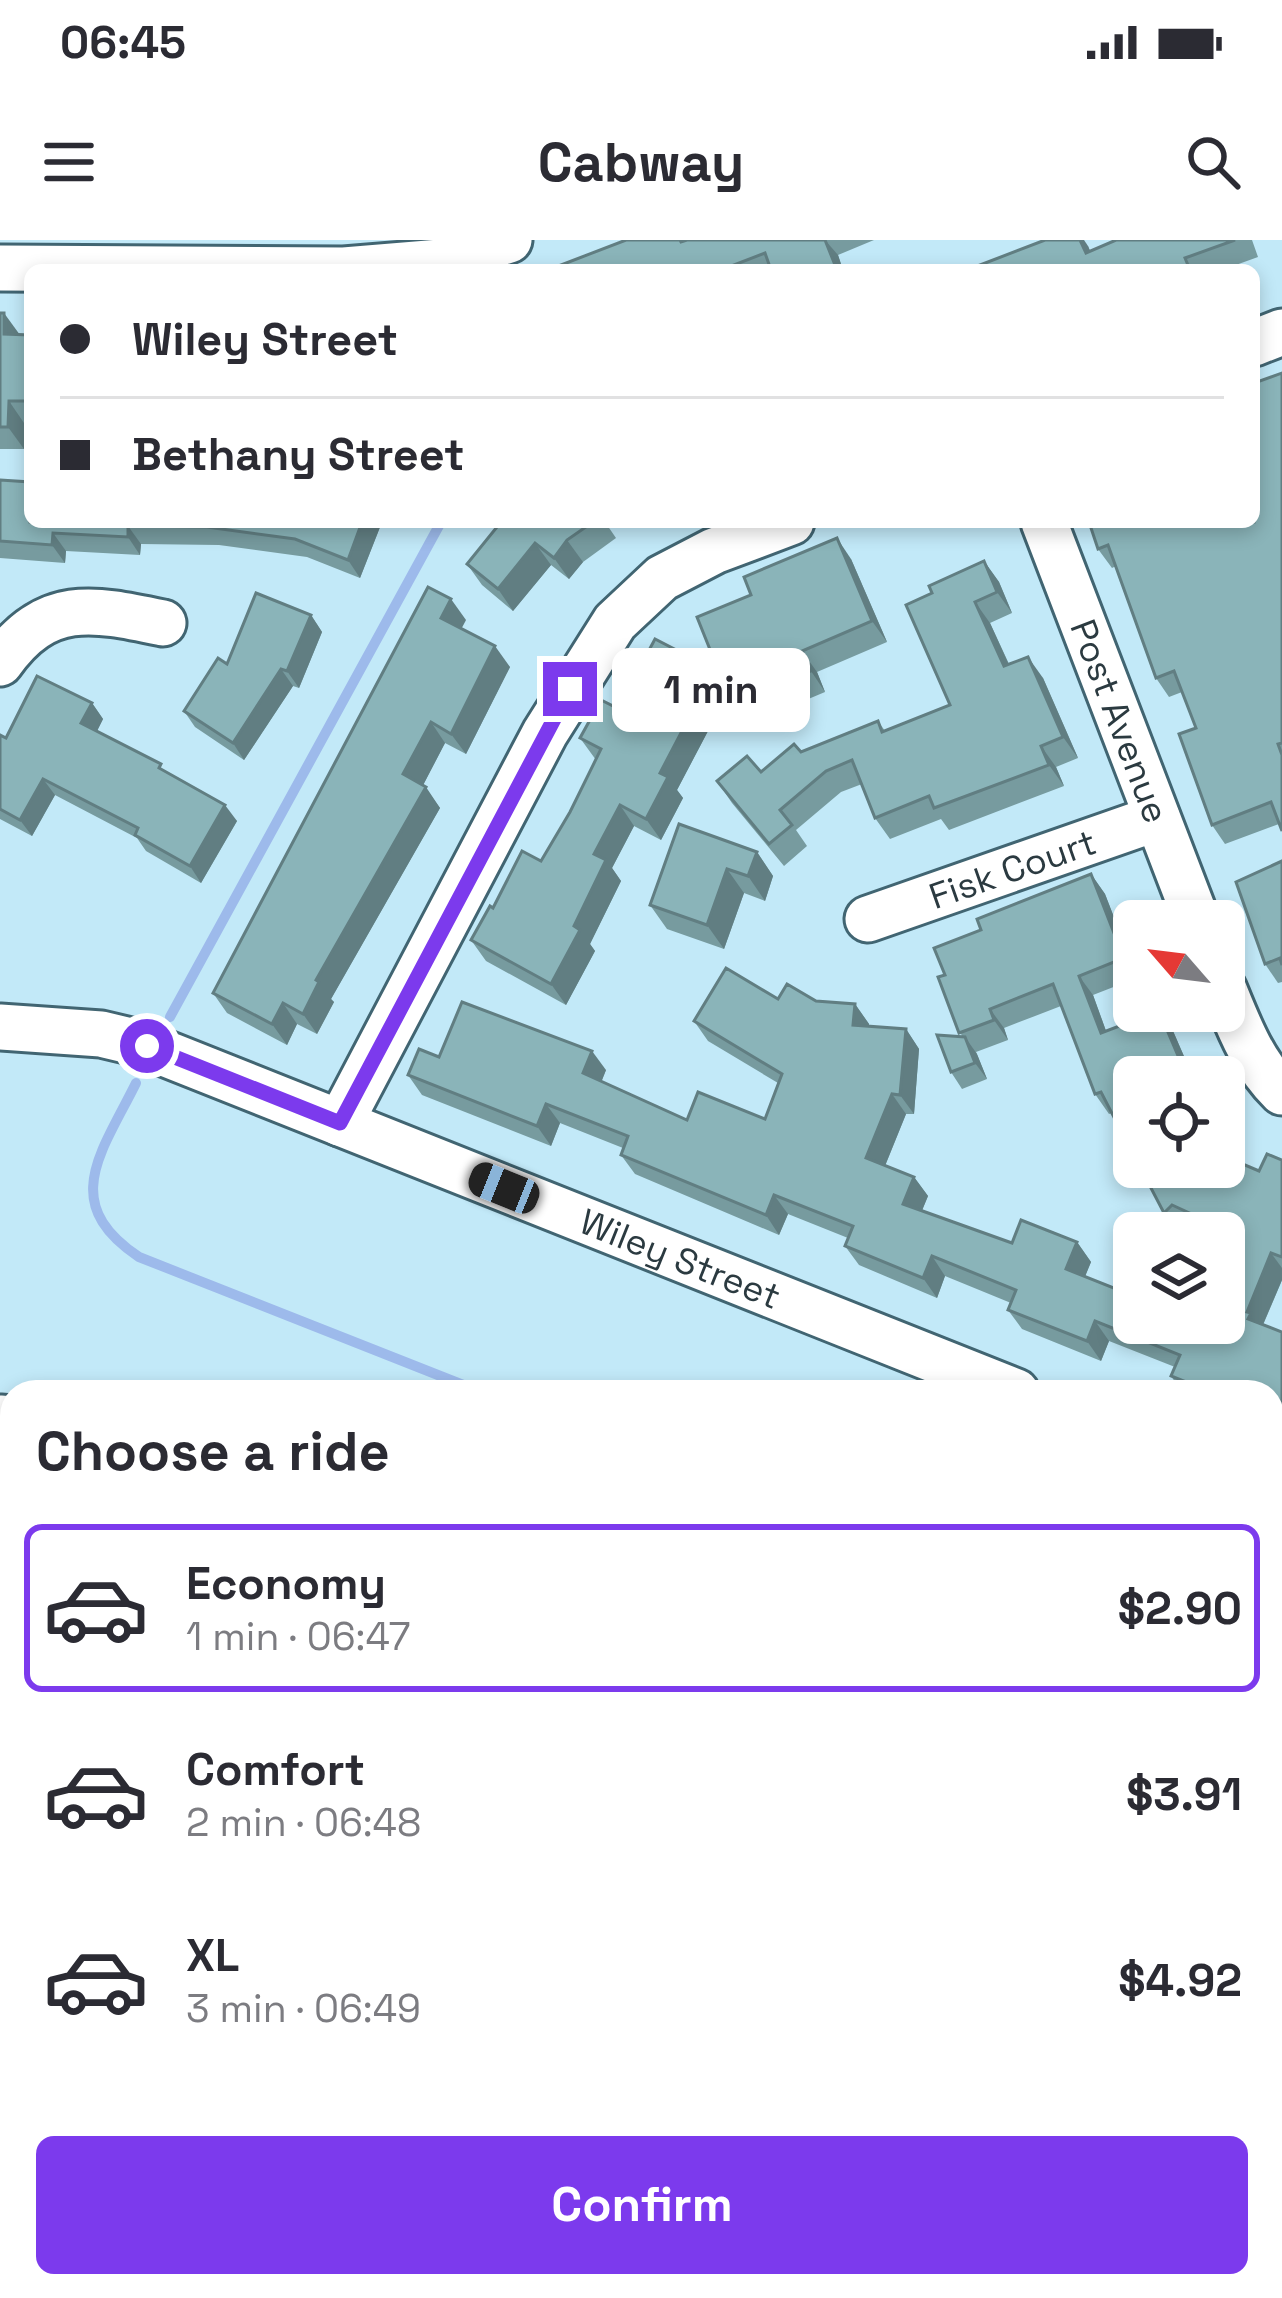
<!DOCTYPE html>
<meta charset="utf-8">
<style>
:root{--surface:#fff;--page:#f7f7f7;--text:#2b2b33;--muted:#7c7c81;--line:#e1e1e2;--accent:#7c3aed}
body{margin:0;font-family:"Space Grotesk",sans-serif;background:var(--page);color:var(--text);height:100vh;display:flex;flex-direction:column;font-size:45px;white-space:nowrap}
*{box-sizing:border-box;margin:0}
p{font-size:39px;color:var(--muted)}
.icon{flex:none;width:66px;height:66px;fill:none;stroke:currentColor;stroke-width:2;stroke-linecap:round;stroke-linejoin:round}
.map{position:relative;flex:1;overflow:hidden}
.sheet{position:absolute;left:0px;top:1140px;width:1284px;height:918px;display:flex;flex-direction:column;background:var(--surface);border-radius:36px 36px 0 0;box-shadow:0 6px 18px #0003}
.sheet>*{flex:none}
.top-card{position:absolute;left:24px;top:24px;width:1236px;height:264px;border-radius:18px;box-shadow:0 6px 18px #0003;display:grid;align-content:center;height:264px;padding:0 36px;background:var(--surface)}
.needle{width:78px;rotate:298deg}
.tools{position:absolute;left:1113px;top:660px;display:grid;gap:24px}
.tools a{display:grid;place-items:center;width:132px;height:132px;border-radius:18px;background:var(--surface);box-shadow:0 6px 18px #0003;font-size:60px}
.end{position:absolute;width:54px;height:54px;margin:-27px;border:15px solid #7c3aed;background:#fff;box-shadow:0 0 0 6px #fff}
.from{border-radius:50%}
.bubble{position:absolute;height:84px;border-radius:18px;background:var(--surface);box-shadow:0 6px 18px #0003;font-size:39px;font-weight:800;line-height:84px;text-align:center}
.car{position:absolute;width:36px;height:72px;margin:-36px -18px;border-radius:15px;box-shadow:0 0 9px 3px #0007;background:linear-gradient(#222 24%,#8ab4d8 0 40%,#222 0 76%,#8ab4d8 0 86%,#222 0)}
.top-card b{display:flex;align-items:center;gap:42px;height:114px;font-size:45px}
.top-card b+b{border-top:3px solid var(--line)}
.top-card i{width:30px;height:30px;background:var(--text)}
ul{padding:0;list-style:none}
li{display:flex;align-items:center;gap:36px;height:168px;margin:0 24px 18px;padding:0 12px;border:6px solid transparent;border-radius:18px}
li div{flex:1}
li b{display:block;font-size:45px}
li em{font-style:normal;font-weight:800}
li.current{border-color:var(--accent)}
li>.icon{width:108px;height:108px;stroke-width:1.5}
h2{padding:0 36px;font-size:54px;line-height:144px}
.action{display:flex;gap:24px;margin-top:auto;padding:24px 36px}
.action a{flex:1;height:138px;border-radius:18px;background:var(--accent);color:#fff;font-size:48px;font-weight:800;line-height:138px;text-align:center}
.status{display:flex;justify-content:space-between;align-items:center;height:84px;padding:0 60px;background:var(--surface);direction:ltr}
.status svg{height:33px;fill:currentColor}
header{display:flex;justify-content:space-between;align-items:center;height:156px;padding:0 36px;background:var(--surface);font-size:54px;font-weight:800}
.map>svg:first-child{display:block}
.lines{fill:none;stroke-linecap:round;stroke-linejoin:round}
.stream{stroke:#9dbaeb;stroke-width:10}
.minor-casing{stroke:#416572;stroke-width:51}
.minor{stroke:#fff;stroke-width:45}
.wall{fill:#779b9f}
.shaded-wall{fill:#617e82}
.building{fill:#8ab4b9;stroke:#617e82;stroke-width:3}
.route{stroke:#7c3aed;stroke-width:15}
.labels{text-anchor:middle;stroke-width:10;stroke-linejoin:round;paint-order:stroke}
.street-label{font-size:36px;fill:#2b3a40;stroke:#fff}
</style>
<div class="status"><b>06:45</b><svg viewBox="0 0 49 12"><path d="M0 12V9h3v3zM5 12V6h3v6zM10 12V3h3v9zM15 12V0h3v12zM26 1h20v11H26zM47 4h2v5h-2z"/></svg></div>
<header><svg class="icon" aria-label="menu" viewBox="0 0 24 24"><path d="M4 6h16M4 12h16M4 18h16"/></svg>Cabway<svg class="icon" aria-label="search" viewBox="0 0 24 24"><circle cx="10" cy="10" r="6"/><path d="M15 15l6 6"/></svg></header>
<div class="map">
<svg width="1282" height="2058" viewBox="0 0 1282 2058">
<rect width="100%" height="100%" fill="#c2e9f8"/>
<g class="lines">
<!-- stream -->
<g class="stream">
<polyline points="170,777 441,282"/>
<path d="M136,843C102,912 58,963 139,1017L481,1152"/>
<polyline points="1272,1463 1282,1467"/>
</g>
<defs>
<g id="minor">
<polyline points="0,28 344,30 440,22 509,0"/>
<polyline points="1254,103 1282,92"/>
<path id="s1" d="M1044,282L1197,681"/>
<path d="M0,423C46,358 92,368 163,383"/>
<path id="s2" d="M868,679L1157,578"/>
<path d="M1224,750C1239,787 1253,824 1282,852"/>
<path id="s3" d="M0,787L101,794L139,803L1016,1152"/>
<polyline points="340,883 545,493 615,382 662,338 714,311 791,282"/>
<polyline points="0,1178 12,1179"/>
<polyline points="1272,1254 1282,1258"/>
<polyline points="0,1555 12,1559"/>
<polyline points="1272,1692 1278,1675"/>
<polyline points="0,1934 12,1939"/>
<polyline points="257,2046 284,2058"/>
<polyline points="358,2058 363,2046"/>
<polyline points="736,2058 741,2046"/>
<polyline points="1126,2058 1131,2046"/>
</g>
</defs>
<!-- minor casing -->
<use href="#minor" class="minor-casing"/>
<!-- minor -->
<use href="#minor" class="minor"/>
</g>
<!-- wall -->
<g class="wall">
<polygon points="626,0 874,0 838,15 843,30 548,30"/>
<polygon points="1116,0 1252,0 1258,17 1222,30 967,30 1088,6 1090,11"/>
<polygon points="0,73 20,95 30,95 30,183 24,183 24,209 0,209"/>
<polygon points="1282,133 1282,591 1279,584 1225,604 1212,585 1196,488 1182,452 1169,457 1156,438 1116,326 1112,328 1098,309 1089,282 1254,282"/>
<polygon points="0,240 30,282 382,282 360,338 307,317 219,305 141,304 140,315 66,311 65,323 0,318"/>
<polygon points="501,282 605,282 616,298 583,322 569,339 551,325 513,371 482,345 467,324"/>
<polygon points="851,319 887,402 817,432 825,452 787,468 774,449 718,472 677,550 683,558 661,600 634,586 612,628 621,641 590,704 595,711 566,765 486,721 471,700 493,668 541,621 570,572 596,520 580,498 633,476 638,470 626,453 719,432"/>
<polygon points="984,321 999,342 1012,373 990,383 1009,424 1043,438 1078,518 1056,527 1064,546 949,590 941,579 890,599 875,578 862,544 841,552 796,590 807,606 784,626 732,563 717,541 761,532 801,512 878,481 885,491 950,465"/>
<polygon points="311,375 322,392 299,448 293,446 244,520 195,487 184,471 227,424"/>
<polygon points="466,380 461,388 510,427 466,514 445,503 423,545 440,568 331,759 334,762 317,794 297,784 287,805 227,773 213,753"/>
<polygon points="92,463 103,479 97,491 166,531 237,581 201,643 146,611 137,598 55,555 32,596 0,579 0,495 6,498"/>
<polygon points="757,612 773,636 765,661 744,653 724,709 667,689 650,665"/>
<polygon points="1282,621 1282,742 1278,743 1265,724"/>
<polygon points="1091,634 1105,654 1119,691 1134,685 1134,739 1093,755 1106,791 1159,771 1173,791 1193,837 1134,837 1112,873 1109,874 1095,854 1061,766 1004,788 1008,800 976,812 987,839 962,849 951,832 962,797 945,735 981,690"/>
<polygon points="778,759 855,764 869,784 869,787 906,789 919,809 914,874 906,874 885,926 914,937 928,956 922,970 1012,1003 1077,1002 1091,1022 1085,1036 1134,1056 1224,1083 1224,993 1203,993 1186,985 1178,993 1164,973 1140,927 1259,931 1282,920 1282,1040 1263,1085 1282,1092 1282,1194 1272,1190 1272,1152 1182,1152 1171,1136 1175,1127 1109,1101 1101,1121 1022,1089 1008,1070 1011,1063 945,1036 937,1058 859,1025 845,1006 848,998 788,974 779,995 635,934 621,915 623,908 560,883 551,906 422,855 408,835 439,817 606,830 601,842 687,880 765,879 778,843 708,801 694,781"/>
</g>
<!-- shaded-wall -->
<g class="shaded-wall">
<polygon points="825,0 838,15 843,30 837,30"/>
<polygon points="1080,0 1084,0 1088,6 1098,30 1086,13"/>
<polygon points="4,73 20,95 4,94"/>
<polygon points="9,161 24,183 24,209 8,187"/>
<polygon points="362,282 382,282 360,338 348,320"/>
<polygon points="128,286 141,304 140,315 128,297"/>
<polygon points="53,293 66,311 65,323 52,305"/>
<polygon points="837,298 851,319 887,402 872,381"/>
<polygon points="567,300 583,322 569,339 554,318"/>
<polygon points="535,303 551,325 513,371 498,349"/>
<polygon points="984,321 999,342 1012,373 997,352"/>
<polygon points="451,359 466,380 456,399 441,378"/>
<polygon points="975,362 990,383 1019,447 1004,426"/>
<polygon points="311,375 322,392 299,448 287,431"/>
<polygon points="495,406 510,427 466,514 451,494"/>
<polygon points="802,411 817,432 825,452 811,431"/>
<polygon points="1028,417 1043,438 1078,518 1063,497"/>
<polygon points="281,429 293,446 244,520 233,503"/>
<polygon points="703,451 718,472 677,550 683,558 661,600 646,579 660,533"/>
<polygon points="92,463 103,479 93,499 81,483"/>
<polygon points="431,482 445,503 418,555 403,534"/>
<polygon points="1041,506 1056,527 1064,546 1049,525"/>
<polygon points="43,539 55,555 32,596 20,580"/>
<polygon points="426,547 440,568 331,759 334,762 317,794 303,774 316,740"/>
<polygon points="225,565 237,581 201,643 190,626"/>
<polygon points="620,565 634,586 612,628 621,641 590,704 595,711 566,765 551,744 594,614"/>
<polygon points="757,612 773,636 765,661 748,636"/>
<polygon points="727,629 744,653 724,709 707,685"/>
<polygon points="1091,634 1105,654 1128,713 1114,693"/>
<polygon points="1079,736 1093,755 1114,813 1101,793"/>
<polygon points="283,763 297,784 287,805 272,784"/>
<polygon points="855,764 869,784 867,805 853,785"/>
<polygon points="990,769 1004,788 1008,800 994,780"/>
<polygon points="1159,771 1173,791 1193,837 1187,837"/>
<polygon points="906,789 919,809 914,874 900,855"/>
<polygon points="965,797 977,814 987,839 975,823"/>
<polygon points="592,811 606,830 597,853 583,833"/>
<polygon points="892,854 906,874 880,938 866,918"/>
<polygon points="546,864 560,883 551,906 537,886"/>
<polygon points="914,937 928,956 917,983 903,964"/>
<polygon points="774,955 788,974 779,995 766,975"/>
<polygon points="1077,1002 1091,1022 1080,1049 1066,1029"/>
<polygon points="1271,1013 1282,1028 1282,1040 1261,1089 1248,1079 1247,1072"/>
<polygon points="932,1016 945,1036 937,1058 923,1038"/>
<polygon points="1095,1081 1109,1101 1101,1121 1087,1101"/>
</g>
<!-- building -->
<g class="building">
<polygon points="626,0 680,0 681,2 687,0 825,0 837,30 805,30 803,27 795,30 771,30 765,13 721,30 548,30"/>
<polygon points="1045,0 1080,0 1086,13 1116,0 1235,0 1185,18 1190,30 967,30"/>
<polygon points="0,73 4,73 4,94 30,95 29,161 9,161 8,187 0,187"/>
<polygon points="1282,133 1282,503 1278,504 1282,515 1282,591 1271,562 1212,585 1179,494 1196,488 1174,431 1156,438 1108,305 1098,309 1089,282 1254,282 1254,143"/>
<polygon points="0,240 30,242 30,282 362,282 348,320 295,299 207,287 128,286 128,297 53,293 52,305 0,301"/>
<polygon points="501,282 593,282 567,300 554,318 535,303 498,349 467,324"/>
<polygon points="837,298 872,381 802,411 811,431 772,446 764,426 703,451 660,533 668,537 646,579 620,565 594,614 606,620 574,686 580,690 551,744 471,700 490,666 493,668 522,611 541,621 570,572 601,509 580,498 601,460 633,476 641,465 626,453 655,399 719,432 697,377 751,355 744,337"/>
<polygon points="984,321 997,352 975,362 1004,426 1028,417 1063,497 1041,506 1049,525 934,568 929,556 875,578 852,520 826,531 780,570 792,585 769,604 717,541 747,516 761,532 794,504 801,512 878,481 882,492 950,465 906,365 932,353 929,346"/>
<polygon points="428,347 451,359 441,378 495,406 451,494 431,482 403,534 426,547 316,740 319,742 303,774 283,763 272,784 213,753"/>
<polygon points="256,353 311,375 287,431 281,429 233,503 184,471 218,418 227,424"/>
<polygon points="37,436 92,463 81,483 161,524 159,528 225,565 190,626 135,595 138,588 43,539 20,580 0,569 0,495 6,498"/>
<polygon points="679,584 757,612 748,636 727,629 707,685 650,665"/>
<polygon points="1282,621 1282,725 1280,718 1265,724 1236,642"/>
<polygon points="1091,634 1114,693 1134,685 1134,714 1079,736 1101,793 1159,771 1187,837 1134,837 1134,916 1101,852 1095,854 1053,744 990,769 994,780 959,793 938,737 945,735 934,708 981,690 977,679"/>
<polygon points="726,728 778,759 787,744 816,761 855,764 853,785 906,789 900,855 892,854 866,918 914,937 903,964 1012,1003 1021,980 1077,1002 1066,1029 1134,1056 1134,1083 1224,1083 1224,993 1205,993 1209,982 1172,965 1164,973 1140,927 1224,927 1224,916 1259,931 1267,914 1282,920 1282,1017 1271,1013 1247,1072 1251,1073 1248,1079 1282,1092 1282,1180 1272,1176 1272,1152 1211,1152 1171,1136 1180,1115 1095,1081 1087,1101 1008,1070 1016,1050 932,1016 923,1038 845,1006 853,986 774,955 766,975 621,915 628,896 546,864 537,886 408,835 419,809 439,817 462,762 592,811 583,833 687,880 698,852 765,879 782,834 694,781"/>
<polygon points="937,795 965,797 975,823 951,832"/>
</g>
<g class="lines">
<!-- route -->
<polyline class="route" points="147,806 340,883 570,449"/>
</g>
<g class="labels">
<!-- street labels -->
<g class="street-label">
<text dy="13" stroke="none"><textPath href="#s1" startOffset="213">Post Avenue</textPath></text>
<text dy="13" stroke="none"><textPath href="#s2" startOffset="153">Fisk Court</textPath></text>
<text dy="13" stroke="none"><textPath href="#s3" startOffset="723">Wiley Street</textPath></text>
</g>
</g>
</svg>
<div class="tools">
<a><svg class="needle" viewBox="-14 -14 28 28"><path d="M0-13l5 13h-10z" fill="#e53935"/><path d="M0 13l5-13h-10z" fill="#7c7c81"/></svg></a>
<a><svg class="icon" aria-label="locate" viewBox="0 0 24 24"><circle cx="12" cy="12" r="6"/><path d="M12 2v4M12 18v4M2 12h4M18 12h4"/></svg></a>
<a><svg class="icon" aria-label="layers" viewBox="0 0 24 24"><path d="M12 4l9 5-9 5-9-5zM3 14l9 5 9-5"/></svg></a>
</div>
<i class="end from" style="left:147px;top:806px"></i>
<i class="end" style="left:570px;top:449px"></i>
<div class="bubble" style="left:612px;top:408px;width:198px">1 min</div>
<i class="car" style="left:504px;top:948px;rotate:292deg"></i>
<div class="top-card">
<b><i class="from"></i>Wiley Street</b>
<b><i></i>Bethany Street</b>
</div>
<section class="sheet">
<h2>Choose a ride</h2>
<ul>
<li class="current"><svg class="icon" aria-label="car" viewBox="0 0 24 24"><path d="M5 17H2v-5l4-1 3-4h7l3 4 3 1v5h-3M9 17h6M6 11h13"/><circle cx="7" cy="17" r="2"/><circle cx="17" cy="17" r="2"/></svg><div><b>Economy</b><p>1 min · 06:47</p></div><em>$2.90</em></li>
<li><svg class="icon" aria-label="car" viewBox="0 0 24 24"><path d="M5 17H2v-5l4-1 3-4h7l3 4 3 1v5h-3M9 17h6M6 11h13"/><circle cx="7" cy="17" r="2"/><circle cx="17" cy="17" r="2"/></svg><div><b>Comfort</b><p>2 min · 06:48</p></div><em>$3.91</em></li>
<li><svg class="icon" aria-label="car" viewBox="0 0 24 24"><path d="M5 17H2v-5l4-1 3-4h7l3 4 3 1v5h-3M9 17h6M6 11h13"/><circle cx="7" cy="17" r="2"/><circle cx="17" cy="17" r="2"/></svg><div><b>XL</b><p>3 min · 06:49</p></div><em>$4.92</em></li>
</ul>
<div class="action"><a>Confirm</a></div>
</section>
</div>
